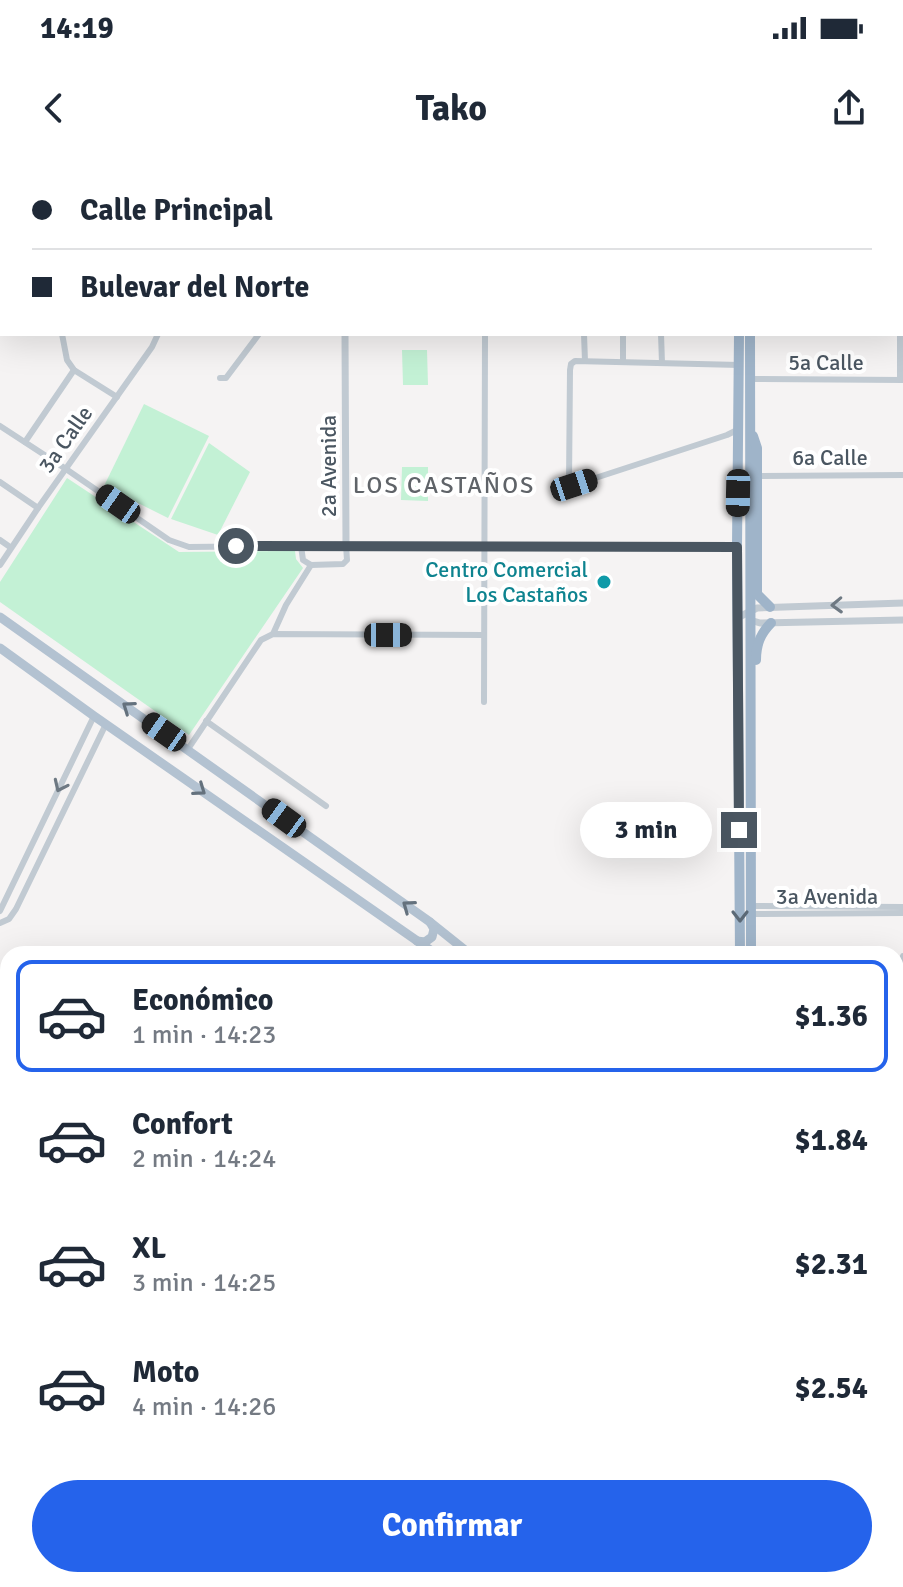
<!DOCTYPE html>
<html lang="es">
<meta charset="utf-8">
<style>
:root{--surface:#fff;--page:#f6f6f7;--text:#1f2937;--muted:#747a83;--line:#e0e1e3;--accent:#2563eb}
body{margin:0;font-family:Signika,sans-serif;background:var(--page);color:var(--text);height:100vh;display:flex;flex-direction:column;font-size:30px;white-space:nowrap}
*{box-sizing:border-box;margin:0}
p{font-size:26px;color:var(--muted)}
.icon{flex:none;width:44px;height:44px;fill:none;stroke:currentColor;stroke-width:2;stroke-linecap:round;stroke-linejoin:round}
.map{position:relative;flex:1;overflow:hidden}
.details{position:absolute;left:0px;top:786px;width:904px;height:642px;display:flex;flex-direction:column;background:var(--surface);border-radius:24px 24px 0 0;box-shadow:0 8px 32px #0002}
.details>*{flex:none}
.top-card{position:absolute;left:0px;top:0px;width:904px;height:176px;box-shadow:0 8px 32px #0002;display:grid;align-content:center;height:176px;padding:0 32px;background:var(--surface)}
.end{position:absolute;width:36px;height:36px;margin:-18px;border:10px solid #4a5661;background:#fff;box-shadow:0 0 0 4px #fff}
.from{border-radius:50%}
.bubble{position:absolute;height:56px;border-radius:28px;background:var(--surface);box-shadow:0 8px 32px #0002;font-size:26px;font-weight:700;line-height:56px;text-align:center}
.car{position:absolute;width:24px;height:48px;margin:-24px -12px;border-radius:10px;box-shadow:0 0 6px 2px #0007;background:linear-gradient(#222 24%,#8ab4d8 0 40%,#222 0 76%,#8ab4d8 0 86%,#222 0)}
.top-card b{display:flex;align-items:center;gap:28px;height:76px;font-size:30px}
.top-card b+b{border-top:2px solid var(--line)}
.top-card i{width:20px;height:20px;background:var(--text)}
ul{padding:14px 0 0;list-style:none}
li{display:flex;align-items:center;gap:24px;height:112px;margin:0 16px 12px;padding:0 16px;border:4px solid transparent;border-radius:16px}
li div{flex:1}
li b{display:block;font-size:30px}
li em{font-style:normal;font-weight:700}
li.current{border-color:var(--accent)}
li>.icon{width:72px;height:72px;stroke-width:1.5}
.cta{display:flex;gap:16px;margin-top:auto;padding:16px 32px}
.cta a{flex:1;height:92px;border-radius:48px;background:var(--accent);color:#fff;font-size:32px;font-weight:700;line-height:92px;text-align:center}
.status{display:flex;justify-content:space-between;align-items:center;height:56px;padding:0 40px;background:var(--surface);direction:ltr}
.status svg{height:22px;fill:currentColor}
header{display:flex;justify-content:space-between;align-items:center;height:104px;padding:0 32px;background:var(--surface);font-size:36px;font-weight:700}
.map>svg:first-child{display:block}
.green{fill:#c3f1d5}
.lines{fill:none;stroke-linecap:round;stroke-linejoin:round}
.minor{stroke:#c1cad2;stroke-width:6}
.tertiary{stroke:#c1cad2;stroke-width:7}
.primary{stroke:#b3c2d1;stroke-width:9}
.trunk{stroke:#9fb4c9;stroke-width:10}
.oneway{stroke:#6e7983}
.oneway2{stroke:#64717d}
.oneway3{stroke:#5b6976}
.route{stroke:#4a5661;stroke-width:10}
.culture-dot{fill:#0f9aa8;stroke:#fff;stroke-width:3}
.labels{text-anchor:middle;stroke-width:8;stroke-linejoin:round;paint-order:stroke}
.street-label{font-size:22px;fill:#4a5661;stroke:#fff}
.culture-label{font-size:22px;fill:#0d838f;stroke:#fff;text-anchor:end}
.neighbourhood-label{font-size:24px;letter-spacing:2px;fill:#5f6368;stroke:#fff}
</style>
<div class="status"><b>14:19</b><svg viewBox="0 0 49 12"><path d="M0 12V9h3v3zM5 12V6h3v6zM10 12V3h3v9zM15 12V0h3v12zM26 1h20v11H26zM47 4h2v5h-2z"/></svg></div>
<header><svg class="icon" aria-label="back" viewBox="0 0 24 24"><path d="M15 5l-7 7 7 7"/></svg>Tako<svg class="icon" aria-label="share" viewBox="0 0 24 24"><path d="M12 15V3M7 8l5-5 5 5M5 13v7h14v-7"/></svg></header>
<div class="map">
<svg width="903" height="1427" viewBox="0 0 903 1427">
<rect width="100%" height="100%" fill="#f5f3f3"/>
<!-- green -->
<g class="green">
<polygon points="402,190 427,190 428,225 403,225"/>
<polygon points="144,244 209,276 168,358 104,326"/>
<polygon points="209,283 250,312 218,375 171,359"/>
<polygon points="402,307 428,307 428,341 401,340"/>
<polygon points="67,318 179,392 295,391 296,399 303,408 189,575 0,442 0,422"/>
<polygon points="209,1420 343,1420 343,1427 212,1427"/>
</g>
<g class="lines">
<!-- minor -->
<g class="minor">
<polyline points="191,0 199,2"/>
<polyline points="276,0 279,2"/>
<polyline points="344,0 344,2"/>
<polyline points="824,0 837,2"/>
<polyline points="90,2 99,0"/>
<polyline points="205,2 205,0"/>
<polyline points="777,2 777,0"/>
<polyline points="864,2 864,0"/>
<polyline points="902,13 903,13"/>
<polyline points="0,22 2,22"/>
<polyline points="902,49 903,49"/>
<polyline points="902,93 903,69"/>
<polyline points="0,124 2,124"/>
<polyline points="0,169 2,169"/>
<polyline points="62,174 67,200 74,210 117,237"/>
<polyline points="584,174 585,201"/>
<polyline points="623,174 623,202"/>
<polyline points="661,174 662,203"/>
<polyline points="900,174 900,220"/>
<polyline points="739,205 575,201 571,204 570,210 569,323 574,325 727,275 739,269"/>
<polyline points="220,218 226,218 259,174"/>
<polyline points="749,219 903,220"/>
<polyline points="0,266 66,309 169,380 189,387 346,385 347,400 343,404 311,405 303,400 301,386"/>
<polyline points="25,282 74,210"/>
<polyline points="757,316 903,315"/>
<polyline points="0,322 38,348"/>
<polyline points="0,380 10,387"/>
<polyline points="0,405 38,348 152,187 158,174"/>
<polyline points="273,474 286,445 311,405"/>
<polyline points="484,542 485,174"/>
<polyline points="206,561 326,646"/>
<polyline points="188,589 261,480 273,474 484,475"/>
<polyline points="751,746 903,747"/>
<polyline points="0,751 94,556"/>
<polyline points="751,754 903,753"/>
<polyline points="0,763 9,759 16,749 106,564"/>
<polyline points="896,821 903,796"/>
<polyline points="896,856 903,860"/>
<polyline points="896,915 903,919"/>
<polyline points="896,969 903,973"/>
<polyline points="0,992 8,1011"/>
<polyline points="0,1032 8,1028"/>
<polyline points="896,1390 900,1380"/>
<polyline points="538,1420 538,1427"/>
<polyline points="659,1420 659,1427"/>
<polyline points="800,1420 800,1427"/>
<polyline points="366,1427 366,1420"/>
<polyline points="705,1427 705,1420"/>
<polyline points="881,1427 884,1420"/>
</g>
<!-- tertiary -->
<g class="tertiary">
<polyline points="712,2 719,0"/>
<polyline points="0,72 2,72"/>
<polyline points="345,174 346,385 737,387"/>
<polyline points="741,456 757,448 903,443"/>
<polyline points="750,460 760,463 903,460"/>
</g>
<!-- primary -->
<g class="primary">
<polyline points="0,457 430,762 470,794"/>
<polyline points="0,488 94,556 436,794"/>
<polyline points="417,781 425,782 432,777 434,769 430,762"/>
<polyline points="896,1096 903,1101"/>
</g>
<!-- trunk -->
<g class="trunk">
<polyline points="738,0 738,2"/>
<polyline points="750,2 750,0"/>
<polyline points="739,174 737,387 740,794"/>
<polyline points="750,174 751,794"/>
<polyline points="753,276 757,288 757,434 770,447"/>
<path d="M756,500C756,485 760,474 771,463"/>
<polyline points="896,1080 903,1088"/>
<polyline points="896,1121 903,1124"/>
<polyline points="737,1427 737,1420"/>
<polyline points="750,1427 750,1420"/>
</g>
</g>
<!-- one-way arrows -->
<defs><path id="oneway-chevron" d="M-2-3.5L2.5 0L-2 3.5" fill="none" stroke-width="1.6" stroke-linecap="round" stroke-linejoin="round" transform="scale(2)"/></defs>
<g class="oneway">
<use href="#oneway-chevron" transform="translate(837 445) rotate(178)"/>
<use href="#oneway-chevron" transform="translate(60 626) rotate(115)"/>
</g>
<g class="oneway2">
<use href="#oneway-chevron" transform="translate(128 547) rotate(-145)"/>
<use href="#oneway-chevron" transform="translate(200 630) rotate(35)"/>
<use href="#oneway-chevron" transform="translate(408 746) rotate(-144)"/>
</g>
<use class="oneway3" href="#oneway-chevron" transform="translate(740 756) rotate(90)"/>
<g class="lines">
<!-- route -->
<polyline class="route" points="236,386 737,387 739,670"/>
</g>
<!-- markers -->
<circle class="culture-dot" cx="604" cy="422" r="8"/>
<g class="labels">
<!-- street labels -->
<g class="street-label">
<text x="826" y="210">5a Calle</text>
<text transform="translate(65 279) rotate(-55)" y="8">3a Calle</text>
<text x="830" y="305">6a Calle</text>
<text transform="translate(328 306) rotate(-90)" y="8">2a Avenida</text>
<text x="827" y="744">3a Avenida</text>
</g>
<!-- culture labels -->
<g class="culture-label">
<text x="588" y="417">Centro Comercial<tspan x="588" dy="25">Los Castaños</tspan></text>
</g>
<!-- neighbourhood labels -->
<g class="neighbourhood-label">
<text x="444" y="333">LOS CASTAÑOS</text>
</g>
</g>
</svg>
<i class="end from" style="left:236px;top:386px"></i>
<i class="end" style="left:739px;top:670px"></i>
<div class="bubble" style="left:580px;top:642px;width:132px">3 min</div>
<i class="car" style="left:574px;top:325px;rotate:72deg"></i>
<i class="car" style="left:738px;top:333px;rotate:181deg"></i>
<i class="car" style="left:118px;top:344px;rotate:305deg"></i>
<i class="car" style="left:388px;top:475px;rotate:90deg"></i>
<i class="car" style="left:164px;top:572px;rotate:305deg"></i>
<i class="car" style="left:284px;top:658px;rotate:306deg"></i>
<div class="top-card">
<b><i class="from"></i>Calle Principal</b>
<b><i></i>Bulevar del Norte</b>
</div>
<section class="details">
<ul>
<li class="current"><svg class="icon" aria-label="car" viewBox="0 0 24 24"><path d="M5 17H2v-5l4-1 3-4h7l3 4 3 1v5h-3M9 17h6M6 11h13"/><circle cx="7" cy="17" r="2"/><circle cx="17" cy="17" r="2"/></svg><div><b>Económico</b><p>1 min · 14:23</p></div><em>$1.36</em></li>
<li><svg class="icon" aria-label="car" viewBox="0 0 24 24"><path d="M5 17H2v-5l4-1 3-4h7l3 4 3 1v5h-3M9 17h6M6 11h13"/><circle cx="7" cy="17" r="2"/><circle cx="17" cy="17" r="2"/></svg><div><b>Confort</b><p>2 min · 14:24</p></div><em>$1.84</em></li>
<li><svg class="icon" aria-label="car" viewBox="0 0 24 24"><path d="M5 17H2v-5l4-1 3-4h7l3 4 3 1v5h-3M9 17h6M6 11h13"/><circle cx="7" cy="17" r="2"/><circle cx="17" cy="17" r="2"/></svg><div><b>XL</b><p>3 min · 14:25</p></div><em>$2.31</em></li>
<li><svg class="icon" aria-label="car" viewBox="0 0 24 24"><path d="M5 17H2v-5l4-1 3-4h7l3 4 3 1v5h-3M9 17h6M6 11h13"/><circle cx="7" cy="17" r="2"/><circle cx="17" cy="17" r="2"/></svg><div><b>Moto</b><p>4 min · 14:26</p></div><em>$2.54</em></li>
</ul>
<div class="cta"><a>Confirmar</a></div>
</section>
</div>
